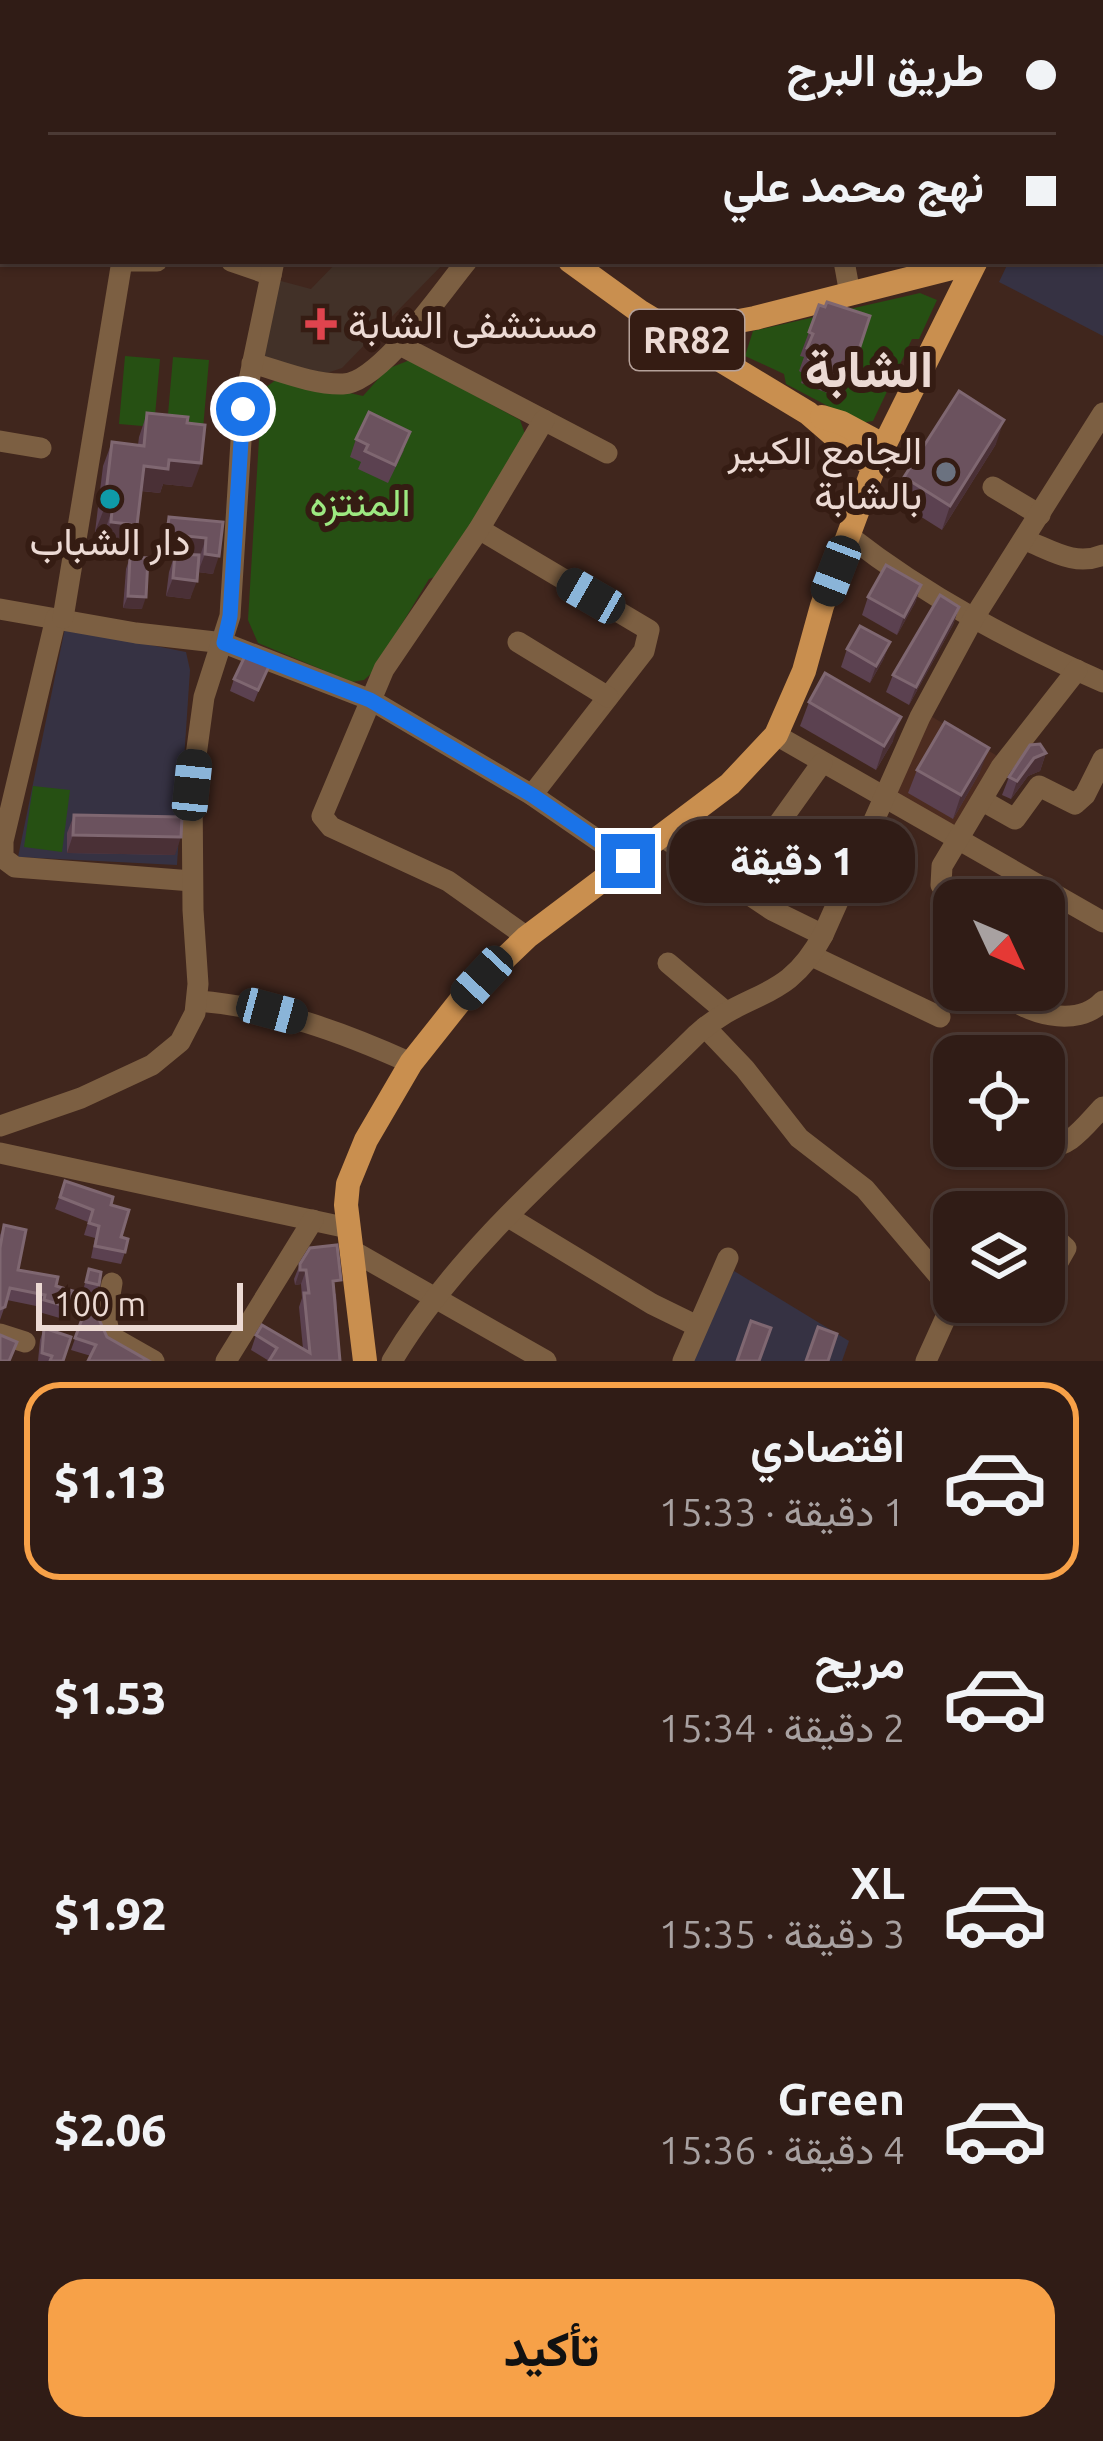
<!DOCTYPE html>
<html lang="ar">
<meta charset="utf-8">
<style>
:root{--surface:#301c16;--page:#3c2923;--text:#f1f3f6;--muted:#a8a1a1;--line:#4b3a35;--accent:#f7a148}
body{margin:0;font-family:Ubuntu,Vazirmatn,sans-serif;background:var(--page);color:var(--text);direction:rtl;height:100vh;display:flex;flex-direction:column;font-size:45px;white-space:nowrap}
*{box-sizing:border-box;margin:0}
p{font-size:39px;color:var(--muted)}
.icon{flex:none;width:66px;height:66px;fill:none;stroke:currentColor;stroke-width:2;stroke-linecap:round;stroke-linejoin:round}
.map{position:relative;height:1361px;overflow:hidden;direction:ltr}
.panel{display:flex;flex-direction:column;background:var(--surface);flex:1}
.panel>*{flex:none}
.banner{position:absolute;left:0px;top:0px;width:1104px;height:264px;box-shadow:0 3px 9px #0004,0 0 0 3px var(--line);direction:rtl;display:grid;align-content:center;height:264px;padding:0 48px;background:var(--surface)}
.needle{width:78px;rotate:134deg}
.fabs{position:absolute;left:933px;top:879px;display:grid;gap:24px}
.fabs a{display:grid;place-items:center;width:132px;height:132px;border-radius:24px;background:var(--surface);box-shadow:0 3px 9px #0004,0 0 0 3px var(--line);font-size:60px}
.scale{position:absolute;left:36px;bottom:30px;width:207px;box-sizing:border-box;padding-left:12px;border:6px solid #ecdad4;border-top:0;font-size:33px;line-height:42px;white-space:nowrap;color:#ecdad4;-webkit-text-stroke:9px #351c13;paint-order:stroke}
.end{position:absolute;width:54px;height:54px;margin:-27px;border:15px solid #1a73e8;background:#fff;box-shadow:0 0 0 6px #fff}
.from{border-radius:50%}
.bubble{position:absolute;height:84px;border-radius:36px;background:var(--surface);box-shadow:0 3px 9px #0004,0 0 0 3px var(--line);font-size:39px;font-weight:800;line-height:84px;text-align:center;direction:rtl}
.car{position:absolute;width:36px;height:72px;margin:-36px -18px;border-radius:15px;box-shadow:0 0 9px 3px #0007;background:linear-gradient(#222 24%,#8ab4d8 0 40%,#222 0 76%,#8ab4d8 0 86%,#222 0)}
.banner b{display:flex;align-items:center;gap:42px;height:114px;font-size:45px}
.banner b+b{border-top:3px solid var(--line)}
.banner i{width:30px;height:30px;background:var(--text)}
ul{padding:21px 0 0;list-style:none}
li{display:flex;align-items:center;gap:36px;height:198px;margin:0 24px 18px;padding:0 24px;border:6px solid transparent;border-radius:36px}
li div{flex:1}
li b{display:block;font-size:45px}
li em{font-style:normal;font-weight:800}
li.current{border-color:var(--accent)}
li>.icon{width:108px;height:108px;stroke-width:1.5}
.cta{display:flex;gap:24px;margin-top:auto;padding:24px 48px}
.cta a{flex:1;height:138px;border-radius:36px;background:var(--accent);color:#111;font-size:48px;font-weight:800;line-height:138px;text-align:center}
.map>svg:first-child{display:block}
.built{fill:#4d2c20}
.education{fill:#363243}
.medical{fill:#423128}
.green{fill:#265013}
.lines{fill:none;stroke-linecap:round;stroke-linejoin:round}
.minor{stroke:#7c5f42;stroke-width:21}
.major{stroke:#c98f4f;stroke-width:24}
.wall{fill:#5b4150}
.shaded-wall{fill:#4a3036}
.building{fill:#6b525e;stroke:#7f6771;stroke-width:3}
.route{stroke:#1a73e8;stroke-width:15}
.health-dot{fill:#e0444e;stroke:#351c13;stroke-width:4.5}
.worship-dot{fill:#6b7280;stroke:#351c13;stroke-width:4.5}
.culture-dot{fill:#0f9aa8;stroke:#351c13;stroke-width:4.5}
.labels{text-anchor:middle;stroke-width:12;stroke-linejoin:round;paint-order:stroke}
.shield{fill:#351c13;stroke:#b5a19a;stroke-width:3}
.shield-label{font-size:36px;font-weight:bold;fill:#ecdad4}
.poi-label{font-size:39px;fill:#ecdad4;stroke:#351c13;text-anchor:start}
.park-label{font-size:39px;fill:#9de981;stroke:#351c13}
.district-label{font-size:51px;font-weight:bold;fill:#ecdad4;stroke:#351c13}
</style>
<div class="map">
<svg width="1103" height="1361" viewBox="0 0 1103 1361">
<rect width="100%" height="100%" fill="#40261d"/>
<!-- built -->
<polygon class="built" points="929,715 1009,763 967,838 891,794"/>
<!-- education -->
<g class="education">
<polygon points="1101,209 1103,210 1103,336 999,282 1009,261 1101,261"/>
<polygon points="65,628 186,652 190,670 177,865 18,857"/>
<polygon points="734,1271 849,1341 842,1361 688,1361"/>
</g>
<!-- medical -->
<polygon class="medical" points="338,261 446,261 342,368 327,373 311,371 250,353 266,277 311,289"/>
<!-- green -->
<g class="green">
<polygon points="920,293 937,300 919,339 912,339 873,421 860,423 786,384 784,374 745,356 753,331"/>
<polygon points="125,356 160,359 154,427 119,424"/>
<polygon points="173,357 209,360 203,429 167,426"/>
<polygon points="410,360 520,420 525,434 440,575 429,579 373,672 364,680 352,682 258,643 248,620 262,390 280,377 363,396 387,369"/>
<polygon points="33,786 70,790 62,852 24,847"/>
</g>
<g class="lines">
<!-- minor -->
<g class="minor">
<polyline points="169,0 169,3"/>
<polyline points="986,0 991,3"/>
<polyline points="297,3 298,0"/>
<polyline points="579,3 580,0"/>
<polyline points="819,3 821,0"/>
<polyline points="0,46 3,47"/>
<polyline points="1101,50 1103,51"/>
<polyline points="0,100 3,101"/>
<polyline points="0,236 3,236"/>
<polyline points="129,261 157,261"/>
<polyline points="231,261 271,275"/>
<polyline points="844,261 850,294"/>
<polyline points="398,344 607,453"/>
<path d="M252,363C280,371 314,385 343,384C380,383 443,290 467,261"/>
<polyline points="0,441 41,448"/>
<polyline points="993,487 1040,515"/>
<polyline points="479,529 649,630 644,651 532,795"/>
<path d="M849,536C927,597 1013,642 1103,682"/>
<path d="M1025,540C1051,550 1075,567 1103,555"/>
<polyline points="0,609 136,633 224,643 371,700 532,795 628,861"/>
<polyline points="56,618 3,841 3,858 15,867 192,881"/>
<polyline points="63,618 122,261"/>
<polyline points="518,642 608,697"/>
<polyline points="776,735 1103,922"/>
<polyline points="983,801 1015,819 1039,786 1075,804 1085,795 1103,759"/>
<polyline points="663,837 772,910 823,935"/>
<polyline points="734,886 822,763"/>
<polyline points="957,900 941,885 942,866 1001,767 1077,670"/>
<polyline points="527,937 448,881 331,827 322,816 384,669 479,529 544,420"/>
<polyline points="812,956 940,1017"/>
<polyline points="668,963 726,1012"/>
<path d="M1000,990C1024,1014 1077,1029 1103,1001"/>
<path d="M198,1001C274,1007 342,1032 411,1063"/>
<polyline points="705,1027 745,1069 799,1138 865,1189 950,1289 950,1308 926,1361"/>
<polyline points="0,1126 81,1098 152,1065 180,1042 195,1013 198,984 193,910 192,785 204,697 230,616 243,409 274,261"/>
<path d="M1044,1145C1068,1152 1087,1123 1103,1107"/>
<polyline points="0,1153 348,1228"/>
<polyline points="510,1218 652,1304 697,1326"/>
<polyline points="1044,1228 1066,1248 1049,1278"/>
<polyline points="351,1250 546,1361"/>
<polyline points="112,1283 106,1318 110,1336 154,1361"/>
<polyline points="0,1334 25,1342"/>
<polyline points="226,1361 313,1220"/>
<path d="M392,1361C464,1239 597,1134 697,1034C749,988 786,1004 823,935L920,717L973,619L1103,413"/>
<polyline points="683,1361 728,1258"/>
</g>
<!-- major -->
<g class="major">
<polyline points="272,0 275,3"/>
<polyline points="1101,4 1103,0"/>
<polyline points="570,261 639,311 808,413 860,458 875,464"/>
<polyline points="668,327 696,329 755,318 975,262"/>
<polyline points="822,417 842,423 883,445"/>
<polyline points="365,1361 346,1205 348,1184 366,1140 411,1063 461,1000 527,937 730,784 776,735 804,671 822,606 875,464 976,261"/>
</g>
</g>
<!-- wall -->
<g class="wall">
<polygon points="819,305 870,316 845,391 841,390 838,397 801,383 804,374 799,371 804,357 800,356"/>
<polygon points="147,413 192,487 163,484 160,493 141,491 129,549 103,546 104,533 95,532 103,466 112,442 138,445 139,437"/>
<polygon points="356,439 404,450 388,483 358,469 361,462 350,457"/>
<polygon points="996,444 942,530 896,501 904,477"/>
<polygon points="169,517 223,522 213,574 198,572 190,599 166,596 169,572 175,554 179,554 160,552 162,534"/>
<polygon points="130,557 142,609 123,608 126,569"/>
<polygon points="921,585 915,603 897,635 862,615 868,597"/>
<polygon points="959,607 953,625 909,705 886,692 893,675"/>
<polygon points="890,642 883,660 870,683 841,667 847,649"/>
<polygon points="269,666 254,702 230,691 234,679"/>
<polygon points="809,702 893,741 876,770 800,726"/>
<polygon points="1046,753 1040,771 1028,776 1011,799 1002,795 1009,777"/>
<polygon points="917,770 980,772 953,819 908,793"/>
<polygon points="74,815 175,855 67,853 67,833"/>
<polygon points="65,1181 111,1205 125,1252 121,1264 91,1258 95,1238 84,1235 88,1222 55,1209"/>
<polygon points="4,1225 18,1270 73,1291 63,1319 39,1312 41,1307 7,1300 0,1320 0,1235"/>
<polygon points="300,1264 336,1294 340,1361 269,1361 251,1350 256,1335 303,1349 299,1307 302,1298 301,1284 295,1285 294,1279"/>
<polygon points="89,1269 99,1285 94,1297 82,1294"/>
<polygon points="85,1311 107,1337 91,1356 71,1350"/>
<polygon points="44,1328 63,1361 38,1361 40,1340"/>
</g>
<!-- shaded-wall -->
<g class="shaded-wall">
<polygon points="1004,420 996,444 942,530 950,506"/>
<polygon points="169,460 201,463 192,487 163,484 160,493 135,490 144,466"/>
<polygon points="104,509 112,510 104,533 95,532"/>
<polygon points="111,522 137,525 129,549 103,546"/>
<polygon points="167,534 206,538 200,556 160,552"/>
<polygon points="205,554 219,556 213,574 198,572"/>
<polygon points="173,578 197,581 190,599 166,596"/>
<polygon points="921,585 915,603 897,635 904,617"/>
<polygon points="128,596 146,597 142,609 123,608"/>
<polygon points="959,607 953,625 909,705 916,687"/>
<polygon points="890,642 883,660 870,683 876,666"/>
<polygon points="901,717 893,741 876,770 884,746"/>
<polygon points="989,748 980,772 953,819 961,795"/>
<polygon points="1046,753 1040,771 1028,776 1011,799 1017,781 1034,758"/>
<polygon points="73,835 181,837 175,855 67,853"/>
<polygon points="300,1270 306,1270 301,1284 295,1285"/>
</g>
<!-- building -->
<g class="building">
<polygon points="827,302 870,316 853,368 850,366 847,374 809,359 813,350 807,348 813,334 809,332 819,305 825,307"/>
<polygon points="959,391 1004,420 950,506 904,477"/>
<polygon points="369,412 410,432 395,465 365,451 368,445 356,439"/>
<polygon points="147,413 188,417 187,423 205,425 201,463 169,460 168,469 144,466 137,525 111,522 112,510 104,509 112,442 144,446"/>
<polygon points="169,517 223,522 219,556 205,554 206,538 167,534"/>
<polygon points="175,554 199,555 197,581 173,578"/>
<polygon points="130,557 148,558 146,597 128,596"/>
<polygon points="886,565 921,585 904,617 868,597"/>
<polygon points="940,595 959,607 916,687 893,675"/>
<polygon points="860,626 890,642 876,666 847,649"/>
<polygon points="245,656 269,666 258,690 234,679"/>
<polygon points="825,673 901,717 884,746 809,702"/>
<polygon points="945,722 989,748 961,795 917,770"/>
<polygon points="1040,744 1046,753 1034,758 1017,781 1009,777 1030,745"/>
<polygon points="74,815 182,817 181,837 73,835"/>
<polygon points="65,1181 113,1197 111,1205 129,1210 121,1237 128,1239 125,1252 95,1246 99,1226 89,1223 93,1210 60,1197"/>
<polygon points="4,1225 26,1230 18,1270 58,1277 56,1286 73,1291 68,1307 44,1300 45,1295 10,1288 5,1307 0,1309 0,1248"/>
<polygon points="337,1245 341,1280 333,1281 340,1361 269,1361 277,1348 256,1335 262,1325 310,1353 304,1293 309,1293 306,1270 300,1270 300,1264 310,1248"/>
<polygon points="89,1269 101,1272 99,1285 86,1282"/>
<polygon points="85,1311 97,1315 107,1337 149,1361 88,1361 96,1345 75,1338"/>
<polygon points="751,1321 771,1328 759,1361 737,1361"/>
<polygon points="818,1327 837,1334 828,1361 806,1361"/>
<polygon points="44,1328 71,1337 63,1361 50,1361 52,1356 42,1353"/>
<polygon points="0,1335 17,1342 9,1361 0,1361"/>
</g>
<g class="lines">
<!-- route -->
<polyline class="route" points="243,409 230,616 224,643 370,700 532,795 628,861"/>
</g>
<!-- markers -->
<path class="health-dot" d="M315 306h12v12h12v12h-12v12h-12v-12h-12v-12h12z"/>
<circle class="worship-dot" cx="946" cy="472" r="12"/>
<circle class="culture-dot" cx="110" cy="499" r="12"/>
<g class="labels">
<!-- shield labels -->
<rect class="shield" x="630" y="310" width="114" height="60" rx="9"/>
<g class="shield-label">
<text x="687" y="353">RR82</text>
</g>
<!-- poi labels -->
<g class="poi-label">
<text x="348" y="338">مستشفى الشابة</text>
<text x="922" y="464" text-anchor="end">الجامع الكبير<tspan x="922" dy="45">بالشابة</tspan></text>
<text x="110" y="555" text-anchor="middle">دار الشباب</text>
</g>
<!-- park labels -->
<g class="park-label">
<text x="360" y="516">المنتزه</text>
</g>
<!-- district labels -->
<g class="district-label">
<text x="869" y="387">الشابة</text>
</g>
</g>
</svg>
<div class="fabs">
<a><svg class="needle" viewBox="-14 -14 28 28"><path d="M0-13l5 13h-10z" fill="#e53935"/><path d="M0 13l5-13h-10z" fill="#a8a1a1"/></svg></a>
<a><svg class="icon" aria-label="locate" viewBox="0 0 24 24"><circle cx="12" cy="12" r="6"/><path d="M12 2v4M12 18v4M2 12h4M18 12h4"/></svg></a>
<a><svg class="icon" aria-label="layers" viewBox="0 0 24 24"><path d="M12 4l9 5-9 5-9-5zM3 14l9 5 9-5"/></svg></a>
</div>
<div class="scale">100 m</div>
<i class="end from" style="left:243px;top:409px"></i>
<i class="end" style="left:628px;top:861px"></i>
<div class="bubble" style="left:669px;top:819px;width:246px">1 دقيقة</div>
<i class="car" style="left:836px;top:571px;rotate:201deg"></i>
<i class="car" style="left:591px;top:596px;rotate:300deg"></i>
<i class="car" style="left:192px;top:785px;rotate:6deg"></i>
<i class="car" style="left:482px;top:978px;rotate:223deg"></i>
<i class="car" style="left:272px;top:1011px;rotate:105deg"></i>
<div class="banner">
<b><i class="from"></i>طريق البرج</b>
<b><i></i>نهج محمد علي</b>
</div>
</div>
<section class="panel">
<ul>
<li class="current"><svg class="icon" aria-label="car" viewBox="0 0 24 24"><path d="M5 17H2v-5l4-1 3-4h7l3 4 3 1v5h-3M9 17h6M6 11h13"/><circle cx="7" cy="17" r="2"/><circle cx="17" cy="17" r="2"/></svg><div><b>اقتصادي</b><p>1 دقيقة · 15:33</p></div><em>$1.13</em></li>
<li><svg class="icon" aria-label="car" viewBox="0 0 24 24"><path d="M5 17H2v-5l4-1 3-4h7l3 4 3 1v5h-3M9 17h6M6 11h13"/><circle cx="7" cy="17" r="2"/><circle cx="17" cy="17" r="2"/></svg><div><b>مريح</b><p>2 دقيقة · 15:34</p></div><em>$1.53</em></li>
<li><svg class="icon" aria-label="car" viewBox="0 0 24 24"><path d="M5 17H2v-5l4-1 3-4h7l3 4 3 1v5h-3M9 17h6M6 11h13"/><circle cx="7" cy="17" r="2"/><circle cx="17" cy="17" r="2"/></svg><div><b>XL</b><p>3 دقيقة · 15:35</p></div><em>$1.92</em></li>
<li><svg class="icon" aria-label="car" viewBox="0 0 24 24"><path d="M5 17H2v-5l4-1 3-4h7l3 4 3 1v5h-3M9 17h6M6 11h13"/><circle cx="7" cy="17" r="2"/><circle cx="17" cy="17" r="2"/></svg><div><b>Green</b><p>4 دقيقة · 15:36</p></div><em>$2.06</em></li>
</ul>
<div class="cta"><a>تأكيد</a></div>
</section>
